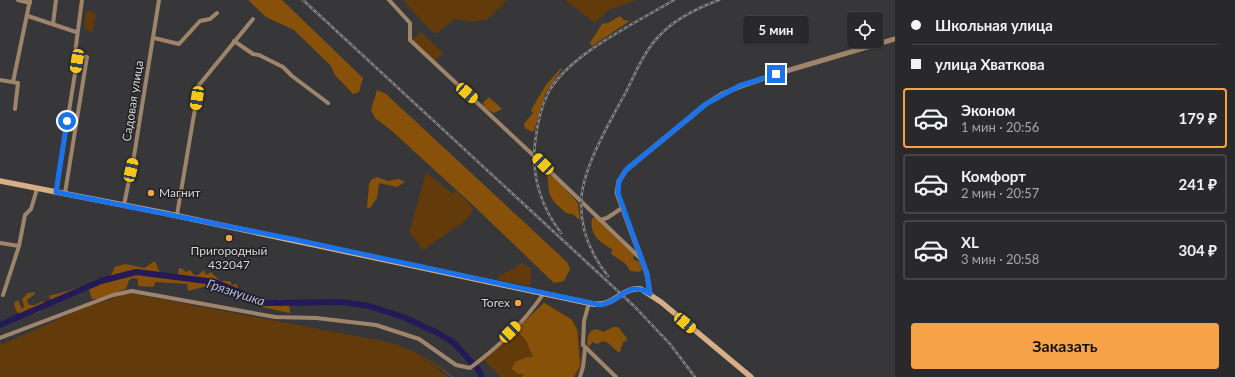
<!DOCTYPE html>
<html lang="ru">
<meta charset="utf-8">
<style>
:root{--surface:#29292c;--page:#353538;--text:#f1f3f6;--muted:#a5a6a9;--line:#454548;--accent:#f6a247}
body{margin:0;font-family:Lato,sans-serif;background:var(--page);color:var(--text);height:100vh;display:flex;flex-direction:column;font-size:15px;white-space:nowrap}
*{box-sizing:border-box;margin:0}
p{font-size:13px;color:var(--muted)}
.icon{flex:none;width:22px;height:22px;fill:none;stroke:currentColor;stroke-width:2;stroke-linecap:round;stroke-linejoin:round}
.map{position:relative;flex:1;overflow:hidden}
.drawer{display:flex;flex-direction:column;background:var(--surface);width:340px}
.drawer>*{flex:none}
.top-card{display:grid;align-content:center;height:88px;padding:0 16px;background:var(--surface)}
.buttons{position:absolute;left:847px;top:12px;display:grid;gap:8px}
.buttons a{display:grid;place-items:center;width:36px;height:36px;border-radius:4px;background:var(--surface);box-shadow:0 1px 3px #0004,0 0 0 1px var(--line);font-size:20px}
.end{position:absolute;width:18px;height:18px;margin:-9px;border:5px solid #1a73e8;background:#fff;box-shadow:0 0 0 2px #fff}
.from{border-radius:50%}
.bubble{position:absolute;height:28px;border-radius:4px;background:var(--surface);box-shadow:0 1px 3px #0004,0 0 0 1px var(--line);font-size:13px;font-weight:700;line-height:28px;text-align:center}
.car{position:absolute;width:12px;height:24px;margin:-12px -6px;border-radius:5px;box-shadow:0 0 3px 1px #0007;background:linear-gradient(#f5c518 24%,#345 0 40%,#f5c518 0 76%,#345 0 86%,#f5c518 0)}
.top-card b{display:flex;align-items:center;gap:14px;height:38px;font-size:15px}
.top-card b+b{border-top:1px solid var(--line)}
.top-card i{width:10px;height:10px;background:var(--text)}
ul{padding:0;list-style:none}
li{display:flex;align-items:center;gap:12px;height:60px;margin:0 8px 6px;padding:0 8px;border:2px solid var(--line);border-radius:4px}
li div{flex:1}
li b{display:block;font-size:15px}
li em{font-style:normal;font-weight:700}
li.active{border-color:var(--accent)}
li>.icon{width:36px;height:36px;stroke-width:1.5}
.cta{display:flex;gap:8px;margin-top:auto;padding:8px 16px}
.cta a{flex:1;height:46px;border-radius:4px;background:var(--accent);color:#111;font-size:16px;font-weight:700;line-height:46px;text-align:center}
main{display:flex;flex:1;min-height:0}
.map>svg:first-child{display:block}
.green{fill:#633b0b}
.forest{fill:#88510a}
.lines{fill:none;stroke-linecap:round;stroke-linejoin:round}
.stream{stroke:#59537e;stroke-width:1}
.river{stroke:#231a57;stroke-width:6}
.minor{stroke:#9e846b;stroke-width:4}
.tertiary{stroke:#9e846b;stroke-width:5}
.secondary{stroke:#d8ae87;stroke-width:5.5}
.rail-casing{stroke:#848486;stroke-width:2.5}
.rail{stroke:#1f1f20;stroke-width:1;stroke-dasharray:3;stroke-linecap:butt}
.route{stroke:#1a73e8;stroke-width:5}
.poi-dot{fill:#f6a247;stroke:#1f1f20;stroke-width:1.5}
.labels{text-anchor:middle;stroke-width:3;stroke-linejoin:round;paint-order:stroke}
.street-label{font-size:12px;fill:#d7d7d9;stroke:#1f1f20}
.poi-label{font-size:12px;fill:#d7d7d9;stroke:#1f1f20;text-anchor:start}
.water-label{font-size:13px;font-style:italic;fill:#b7b7f1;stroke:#1f1f20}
</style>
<main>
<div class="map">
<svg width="895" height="377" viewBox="0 0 895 377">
<rect width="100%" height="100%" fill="#37373a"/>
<!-- green -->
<g class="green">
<polygon points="403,0 507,0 488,19 473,22 455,19 437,33 433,33"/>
<polygon points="565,0 637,0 608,10 595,23"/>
<polygon points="89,11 96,14 93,30 91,32 84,28 86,12"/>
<polygon points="421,32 443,53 435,61 413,40"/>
<polygon points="426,172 453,194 456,191 473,208 469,217 458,226 423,250 410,233 410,230"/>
<polygon points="522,263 531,269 530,286 499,280 497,278"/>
<path d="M128,293L387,342C408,347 431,360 448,372C443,373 425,360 418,357L449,377H0V343L3,344L84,308Z"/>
<polygon points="544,302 572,319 578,330 581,367 575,377 501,377 484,360"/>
</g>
<!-- forest -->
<g class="forest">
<polygon points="248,0 282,0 363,78 359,92 353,94 335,75 331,66 294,30 266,17"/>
<polygon points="620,16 624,20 630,21 592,46 590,43 602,24 608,23"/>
<polygon points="561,68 562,69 545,94 534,131 532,132 525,128 524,124 533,113 531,110 546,85"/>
<polygon points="377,90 386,94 567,262 570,269 564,281 554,283 475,207 392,131 375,118 371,110"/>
<polygon points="489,97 502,109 494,113 485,108 483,103"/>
<polygon points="547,173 551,174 578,203 580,220 572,214 566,213 554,202 549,193"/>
<polygon points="377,177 388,181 399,179 405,182 397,187 379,183 377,198 370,208 367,208 369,184 372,179"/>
<path d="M592,218H596L634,255L633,259L640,262L642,270L639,272L630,271L626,264L611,254L612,249C599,242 589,234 592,218Z"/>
<path d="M155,261L160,273L178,274L179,268H181L186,272L190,270L194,275H198L204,270L206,275L211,272L220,281H230L232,285L237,284L238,288L231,290L230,294L224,295L213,290L212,287H203L188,291L187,284L156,282L153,287L138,286V279L133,278L129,280L126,289L97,299H92L89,289L62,301L57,299H50L49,296L51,295C65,293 74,288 88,285L89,283H92L97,279L100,281C108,278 113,276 114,267L125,264L144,268Z"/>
<polygon points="34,292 35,294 27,300 29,305 35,305 43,301 46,307 37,313 23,316 16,311 14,303 18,300 22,309 24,306 22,299 28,293"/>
<polygon points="280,299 289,302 290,313 262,307 262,304"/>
<polygon points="544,303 572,320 577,330 580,366 573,377 522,377 524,374 518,374 512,369 515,362 527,357 533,357 527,342 518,331 518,328"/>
<path d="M613,327H618L627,338L626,341L623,342L620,352H618L608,343L603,341L597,344L593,342L588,347C585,335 592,324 603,332Z"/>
</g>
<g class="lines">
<!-- stream -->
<polyline class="stream" points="443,370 452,377"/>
<!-- river -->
<polyline class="river" points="0,325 101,281 136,272 215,282 265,303 342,302 369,306 403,317 436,332 454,343 478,369 482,377"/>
<!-- minor -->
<g class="minor">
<polyline points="18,0 30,3"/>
<polyline points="389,0 410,23 410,40 533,155 642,260"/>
<polyline points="28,16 76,32"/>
<polyline points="53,24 56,0"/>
<polyline points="154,38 179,44 200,21 210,19 217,13"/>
<polyline points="234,41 253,54 259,55 283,67 292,76 328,103"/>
<polyline points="0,80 18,83 15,109"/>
<polyline points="13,82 30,0"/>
<polyline points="56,192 77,61 75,53 82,0"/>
<polyline points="65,193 87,57 75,55"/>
<polyline points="124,205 134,156 159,0"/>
<polyline points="177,215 199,85 253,19"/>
<polyline points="600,220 607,218 622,208"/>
<polyline points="0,243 19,246"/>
<polyline points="3,295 19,246 25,215 31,209 37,189"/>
<polyline points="589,303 584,321 583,345 616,377"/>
<path d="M0,338L113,295L132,291L275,317L316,318L376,325L419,339L456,365L470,368C497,348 525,321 544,293"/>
<polyline points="580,377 583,367 585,349"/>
</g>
<!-- tertiary -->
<polyline class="tertiary" points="650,294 647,274 617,193 619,181 626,170 706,104 722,94 739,87 776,74 895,39"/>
<!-- secondary -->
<path class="secondary" d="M0,181L164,213L593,304C615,307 621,287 641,289L661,302L751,377"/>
<defs>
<g id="rail">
<polyline points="303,0 634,306 670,344 695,377"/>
<path d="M561,233C541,207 531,175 535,143C537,125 540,109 548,93C569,54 636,23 674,0"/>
<path d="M608,276C591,255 581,231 581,204C581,169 611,120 627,90C636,71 645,50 660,35C676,18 697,8 719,0"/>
</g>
</defs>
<!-- rail casing -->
<use href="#rail" class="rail-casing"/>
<!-- rail -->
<use href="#rail" class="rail"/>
</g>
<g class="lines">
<!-- route -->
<path class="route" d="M67,121L56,192L292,239L600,305C621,302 628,279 650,294L647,274L618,193L619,181L626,170L706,104L739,86L776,74"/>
</g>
<!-- markers -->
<g class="poi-dot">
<circle cx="151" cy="193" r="4"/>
<circle cx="229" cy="238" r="4"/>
<circle cx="518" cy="303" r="4"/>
</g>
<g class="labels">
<!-- street labels -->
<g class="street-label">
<text transform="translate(133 101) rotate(-81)" y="4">Садовая улица</text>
</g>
<!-- poi labels -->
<g class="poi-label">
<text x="159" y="197">Магнит</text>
<text x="229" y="255" text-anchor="middle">Пригородный<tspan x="229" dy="14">432047</tspan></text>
<text x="510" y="307" text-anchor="end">Torex</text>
</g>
<!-- water labels -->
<g class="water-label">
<text transform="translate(236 292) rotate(18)" y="5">Грязнушка</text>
</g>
</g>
</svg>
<div class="buttons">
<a><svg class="icon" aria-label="locate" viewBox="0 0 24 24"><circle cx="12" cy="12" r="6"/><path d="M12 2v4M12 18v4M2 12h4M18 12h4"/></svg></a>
</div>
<i class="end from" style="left:67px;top:121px"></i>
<i class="end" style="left:776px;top:74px"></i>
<div class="bubble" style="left:743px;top:16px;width:66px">5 мин</div>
<i class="car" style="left:77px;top:61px;rotate:189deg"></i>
<i class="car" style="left:467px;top:93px;rotate:131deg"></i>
<i class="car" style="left:197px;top:98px;rotate:189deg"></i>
<i class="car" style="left:543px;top:164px;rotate:315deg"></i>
<i class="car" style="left:131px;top:170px;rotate:12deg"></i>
<i class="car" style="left:685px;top:323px;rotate:130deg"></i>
<i class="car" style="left:510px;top:332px;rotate:45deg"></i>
</div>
<section class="drawer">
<div class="top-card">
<b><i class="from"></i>Школьная улица</b>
<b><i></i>улица Хваткова</b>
</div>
<ul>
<li class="active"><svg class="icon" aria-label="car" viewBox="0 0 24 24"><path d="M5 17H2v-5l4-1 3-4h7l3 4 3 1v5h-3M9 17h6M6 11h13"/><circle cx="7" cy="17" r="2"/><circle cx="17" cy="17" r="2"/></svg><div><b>Эконом</b><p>1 мин · 20:56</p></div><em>179 ₽</em></li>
<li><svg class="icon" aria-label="car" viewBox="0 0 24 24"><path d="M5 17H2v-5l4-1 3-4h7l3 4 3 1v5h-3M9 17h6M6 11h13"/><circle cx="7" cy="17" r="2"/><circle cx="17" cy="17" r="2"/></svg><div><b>Комфорт</b><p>2 мин · 20:57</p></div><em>241 ₽</em></li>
<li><svg class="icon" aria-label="car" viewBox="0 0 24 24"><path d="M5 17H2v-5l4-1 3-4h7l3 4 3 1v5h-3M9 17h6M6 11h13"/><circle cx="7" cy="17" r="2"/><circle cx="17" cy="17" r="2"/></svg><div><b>XL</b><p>3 мин · 20:58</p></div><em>304 ₽</em></li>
</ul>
<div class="cta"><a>Заказать</a></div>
</section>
</main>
